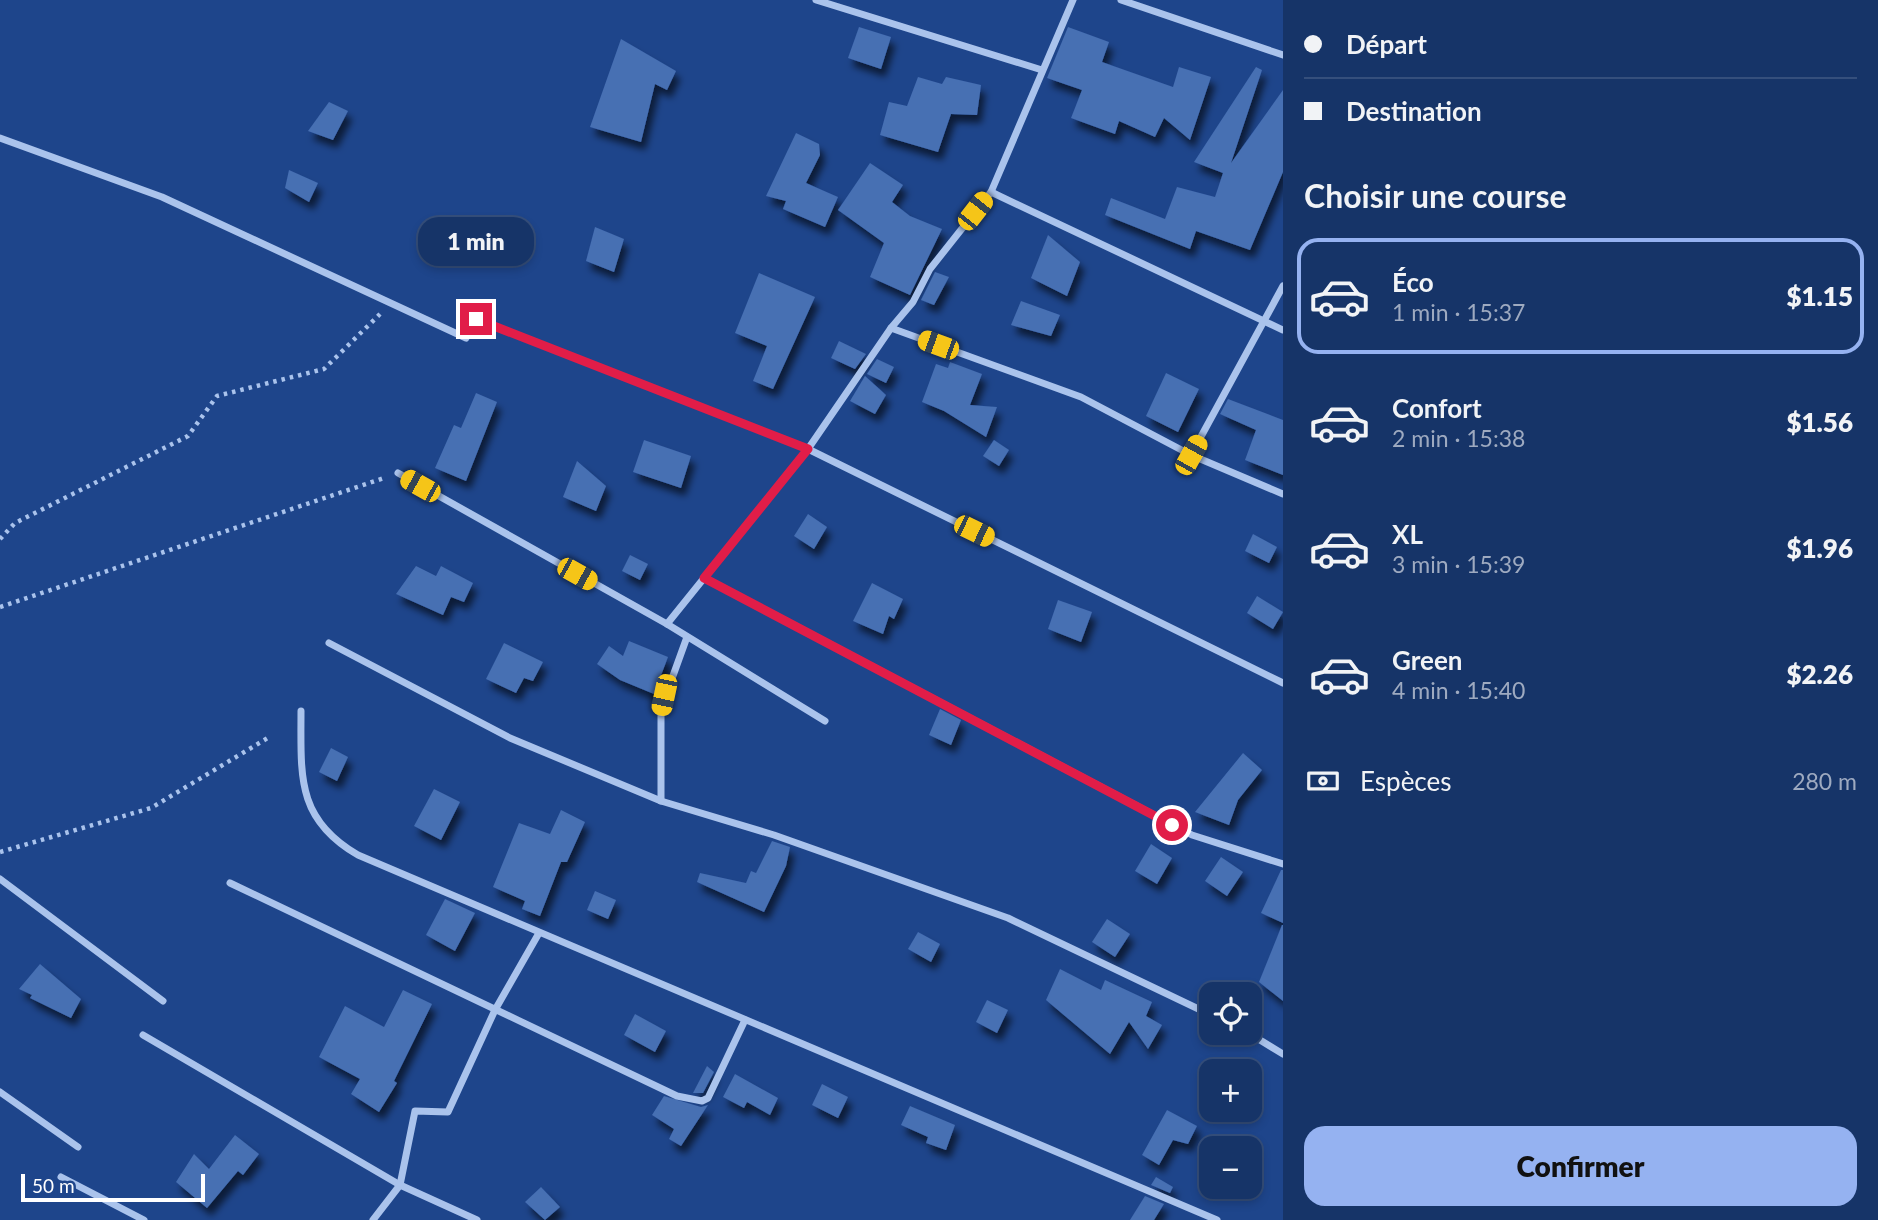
<!DOCTYPE html>
<html lang="fr">
<meta charset="utf-8">
<style>
:root{--surface:#163468;--page:#233f71;--text:#f1f3f6;--muted:#9eaac0;--line:#354f7c;--accent:#95b2f1}
body{margin:0;font-family:Lato,sans-serif;background:var(--page);color:var(--text);height:100vh;display:flex;flex-direction:column;font-size:26px;white-space:nowrap}
*{box-sizing:border-box;margin:0}
p{font-size:23px;color:var(--muted)}
.icon{flex:none;width:38px;height:38px;fill:none;stroke:currentColor;stroke-width:2;stroke-linecap:round;stroke-linejoin:round}
.map{position:relative;flex:1;overflow:hidden}
.panel{display:flex;flex-direction:column;background:var(--surface);width:595px}
.panel>*{flex:none}
.top-card{display:grid;align-content:center;height:154px;padding:0 21px;background:var(--surface)}
.fabs{position:absolute;left:1199px;top:982px;display:grid;gap:14px}
.fabs a{display:grid;place-items:center;width:63px;height:63px;border-radius:14px;background:var(--surface);box-shadow:0 4px 10px #0003,0 0 0 2px var(--line);font-size:35px}
.scale{position:absolute;left:21px;bottom:18px;width:184px;box-sizing:border-box;padding-left:7px;border:4px solid #fff;border-top:0;font-size:19px;line-height:24px;white-space:nowrap;color:#fff;-webkit-text-stroke:5px #1e458b;paint-order:stroke}
.end{position:absolute;width:32px;height:32px;margin:-16px;border:9px solid #e11d48;background:#fff;box-shadow:0 0 0 4px #fff}
.from{border-radius:50%}
.bubble{position:absolute;height:49px;border-radius:21px;background:var(--surface);box-shadow:0 4px 10px #0003,0 0 0 2px var(--line);font-size:23px;font-weight:800;line-height:49px;text-align:center}
.car{position:absolute;width:21px;height:42px;margin:-21px -10px;border-radius:9px;box-shadow:0 0 5px 2px #0007;background:linear-gradient(#f5c518 24%,#345 0 40%,#f5c518 0 76%,#345 0 86%,#f5c518 0)}
.top-card b{display:flex;align-items:center;gap:24px;height:66px;font-size:26px}
.top-card b+b{border-top:2px solid var(--line)}
.top-card i{width:18px;height:18px;background:var(--text)}
ul{padding:0;list-style:none}
li{display:flex;align-items:center;gap:21px;height:116px;margin:0 14px 10px;padding:0 7px;border:4px solid transparent;border-radius:21px}
li div{flex:1}
li b{display:block;font-size:26px}
li em{font-style:normal;font-weight:800}
li.current{border-color:var(--accent)}
li>.icon{width:63px;height:63px;stroke-width:1.5}
h2{padding:0 21px;font-size:32px;line-height:84px}
.pay{display:flex;align-items:center;gap:18px;height:77px;padding:0 21px;font-size:26px}
.pay p{margin-inline-start:auto}
.cta{display:flex;gap:14px;margin-top:auto;padding:14px 21px}
.cta a{flex:1;height:80px;border-radius:21px;background:var(--accent);color:#111;font-size:28px;font-weight:800;line-height:80px;text-align:center}
main{display:flex;flex:1;min-height:0}
.map>svg:first-child{display:block}
.building{fill:#466fb3;filter:url(#shadow)}
.lines{fill:none;stroke-linecap:round;stroke-linejoin:round}
.path{stroke:#aac3ec;stroke-width:4.5;stroke-dasharray:3.5 5;stroke-linecap:butt}
.street{stroke:#aac3ec;stroke-width:7}
.route{stroke:#e11d48;stroke-width:9}
</style>
<main>
<div class="map">
<svg width="1283" height="1220" viewBox="0 0 1283 1220">
<defs>
<filter id="shadow"><feDropShadow dx="4.5" dy="8" stdDeviation="3.5" flood-color="#0009"/></filter>
</defs>
<rect width="100%" height="100%" fill="#1e458b"/>
<!-- building -->
<g class="building">
<polygon points="859,27 891,37 881,69 848,58"/>
<polygon points="1068,27 1109,42 1102,62 1173,87 1179,67 1211,77 1190,140 1164,118 1155,137 1119,121 1115,134 1071,118 1082,90 1047,78"/>
<polygon points="621,39 676,71 667,90 655,84 641,142 590,127"/>
<polygon points="1256,67 1262,70 1231,163 1283,90 1283,172 1250,250 1196,231 1190,249 1105,215 1111,198 1165,219 1177,187 1215,197 1223,173 1194,162"/>
<polygon points="918,77 942,84 946,77 981,85 977,115 951,114 938,152 880,135 889,102 907,106"/>
<polygon points="329,102 348,111 333,140 308,131"/>
<polygon points="796,133 819,144 820,155 806,183 838,197 825,227 783,209 786,201 766,196"/>
<polygon points="870,163 903,185 892,202 910,216 942,229 910,295 870,277 884,243 838,210"/>
<polygon points="289,170 318,183 309,202 285,188"/>
<polygon points="595,227 624,239 614,272 586,261"/>
<polygon points="1048,235 1080,262 1067,296 1031,278"/>
<polygon points="935,272 949,277 934,305 921,300"/>
<polygon points="759,273 815,297 773,389 753,381 767,346 735,333"/>
<polygon points="1021,301 1060,315 1051,336 1011,325"/>
<polygon points="839,341 866,354 855,369 831,358"/>
<polygon points="877,359 894,367 886,383 867,374"/>
<polygon points="950,362 982,374 970,405 997,407 986,437 944,411 922,402 936,364 948,368"/>
<polygon points="1166,373 1199,389 1178,432 1146,416"/>
<polygon points="865,376 886,395 875,414 850,401"/>
<polygon points="476,393 497,402 466,481 435,468 454,425 461,428"/>
<polygon points="1228,399 1283,420 1283,475 1245,460 1256,430 1220,414"/>
<polygon points="644,440 691,456 681,488 633,472"/>
<polygon points="994,440 1009,450 999,466 983,456"/>
<polygon points="577,461 606,486 596,511 563,497"/>
<polygon points="808,514 827,527 814,549 794,536"/>
<polygon points="1253,534 1277,547 1269,563 1245,551"/>
<polygon points="630,555 648,564 640,580 622,571"/>
<polygon points="416,566 436,576 441,566 473,583 464,602 451,597 443,615 396,594"/>
<polygon points="872,583 903,599 894,619 889,616 883,634 853,621"/>
<polygon points="1257,596 1283,612 1273,629 1247,613"/>
<polygon points="1058,600 1092,612 1081,642 1048,629"/>
<polygon points="629,641 668,657 654,694 620,680 597,664 609,646 623,656"/>
<polygon points="504,643 543,662 533,681 524,678 516,693 486,679"/>
<polygon points="940,709 961,720 951,745 929,735"/>
<polygon points="331,748 348,757 337,781 319,772"/>
<polygon points="1243,753 1262,770 1238,800 1229,825 1195,812"/>
<polygon points="434,789 460,802 441,840 414,826"/>
<polygon points="561,810 585,822 567,862 561,862 540,916 522,909 525,901 493,887 519,823 550,834"/>
<polygon points="772,841 790,847 786,866 764,912 697,882 700,873 746,883 751,871 756,873"/>
<polygon points="1151,844 1172,858 1157,884 1135,871"/>
<polygon points="1221,857 1243,872 1227,896 1205,881"/>
<polygon points="1281,870 1283,870 1283,923 1261,913"/>
<polygon points="595,891 616,900 608,919 587,910"/>
<polygon points="445,899 475,913 455,951 426,935"/>
<polygon points="1107,919 1130,934 1115,957 1092,942"/>
<polygon points="1282,925 1283,925 1283,1001 1259,982"/>
<polygon points="918,932 940,944 931,962 908,949"/>
<polygon points="40,964 81,999 71,1018 30,998 32,995 19,989"/>
<polygon points="1060,969 1101,990 1105,980 1152,1002 1146,1016 1162,1025 1148,1049 1129,1022 1110,1054 1046,1000"/>
<polygon points="403,990 432,1004 394,1081 397,1083 379,1112 351,1094 360,1079 319,1057 345,1006 384,1027"/>
<polygon points="987,1000 1008,1010 997,1033 976,1022"/>
<polygon points="635,1014 666,1031 655,1052 624,1035"/>
<polygon points="707,1066 714,1072 703,1093 693,1093"/>
<polygon points="735,1074 778,1098 770,1115 747,1102 744,1108 723,1097"/>
<polygon points="822,1084 848,1097 838,1118 812,1105"/>
<polygon points="664,1096 701,1107 708,1105 681,1146 669,1139 674,1129 652,1115"/>
<polygon points="910,1106 955,1125 946,1150 926,1143 928,1137 901,1125"/>
<polygon points="1167,1110 1197,1126 1188,1144 1173,1140 1159,1165 1142,1155"/>
<polygon points="235,1135 259,1154 243,1175 238,1171 207,1208 176,1182 194,1154 209,1169"/>
<polygon points="1156,1177 1173,1187 1170,1193 1151,1185"/>
<polygon points="541,1187 560,1207 545,1220 525,1202"/>
<polygon points="1145,1196 1164,1204 1154,1220 1130,1220"/>
</g>
<g class="lines">
<!-- path -->
<g class="path">
<polyline points="0,539 15,523 188,436 217,396 324,369 380,314"/>
<polyline points="0,607 384,478"/>
<polyline points="0,852 151,808 271,736"/>
</g>
<!-- street -->
<g class="street">
<polyline points="816,0 1042,70"/>
<polyline points="1121,0 1283,55"/>
<polyline points="0,138 162,197 466,338"/>
<polyline points="991,192 1283,330"/>
<polyline points="476,319 808,449 1283,683"/>
<polyline points="891,328 1081,397 1191,455 1283,494"/>
<polyline points="1191,455 1283,286"/>
<polyline points="398,473 667,624 825,721"/>
<polyline points="704,578 1192,835 1283,864"/>
<polyline points="667,624 808,449 891,328 913,302 930,269 991,192 1073,0"/>
<polyline points="329,643 510,738 661,801 774,835 1008,918 1211,1015"/>
<path d="M301,711C301,776 296,819 358,855L1217,1220"/>
<polyline points="661,801 661,709 687,637"/>
<polyline points="0,879 163,1001"/>
<polyline points="230,883 677,1096 702,1101 708,1098 745,1020"/>
<polyline points="1247,1032 1283,1054"/>
<polyline points="143,1035 400,1185 477,1220"/>
<polyline points="0,1092 78,1147"/>
<polyline points="61,1177 144,1220"/>
<polyline points="373,1220 400,1185 415,1111 448,1112 495,1010 539,933"/>
</g>
</g>
<g class="lines">
<!-- route -->
<polyline class="route" points="476,319 808,449 704,578 1172,825"/>
</g>
</svg>
<div class="fabs">
<a><svg class="icon" aria-label="locate" viewBox="0 0 24 24"><circle cx="12" cy="12" r="6"/><path d="M12 2v4M12 18v4M2 12h4M18 12h4"/></svg></a>
<a>+</a>
<a>−</a>
</div>
<div class="scale">50 m</div>
<i class="end from" style="left:1172px;top:825px"></i>
<i class="end" style="left:476px;top:319px"></i>
<div class="bubble" style="left:418px;top:217px;width:116px">1 min</div>
<i class="car" style="left:975px;top:211px;rotate:38deg"></i>
<i class="car" style="left:938px;top:345px;rotate:290deg"></i>
<i class="car" style="left:1191px;top:455px;rotate:29deg"></i>
<i class="car" style="left:420px;top:486px;rotate:299deg"></i>
<i class="car" style="left:974px;top:531px;rotate:116deg"></i>
<i class="car" style="left:577px;top:574px;rotate:119deg"></i>
<i class="car" style="left:664px;top:695px;rotate:192deg"></i>
</div>
<section class="panel">
<div class="top-card">
<b><i class="from"></i>Départ</b>
<b><i></i>Destination</b>
</div>
<h2>Choisir une course</h2>
<ul>
<li class="current"><svg class="icon" aria-label="car" viewBox="0 0 24 24"><path d="M5 17H2v-5l4-1 3-4h7l3 4 3 1v5h-3M9 17h6M6 11h13"/><circle cx="7" cy="17" r="2"/><circle cx="17" cy="17" r="2"/></svg><div><b>Éco</b><p>1 min · 15:37</p></div><em>$1.15</em></li>
<li><svg class="icon" aria-label="car" viewBox="0 0 24 24"><path d="M5 17H2v-5l4-1 3-4h7l3 4 3 1v5h-3M9 17h6M6 11h13"/><circle cx="7" cy="17" r="2"/><circle cx="17" cy="17" r="2"/></svg><div><b>Confort</b><p>2 min · 15:38</p></div><em>$1.56</em></li>
<li><svg class="icon" aria-label="car" viewBox="0 0 24 24"><path d="M5 17H2v-5l4-1 3-4h7l3 4 3 1v5h-3M9 17h6M6 11h13"/><circle cx="7" cy="17" r="2"/><circle cx="17" cy="17" r="2"/></svg><div><b>XL</b><p>3 min · 15:39</p></div><em>$1.96</em></li>
<li><svg class="icon" aria-label="car" viewBox="0 0 24 24"><path d="M5 17H2v-5l4-1 3-4h7l3 4 3 1v5h-3M9 17h6M6 11h13"/><circle cx="7" cy="17" r="2"/><circle cx="17" cy="17" r="2"/></svg><div><b>Green</b><p>4 min · 15:40</p></div><em>$2.26</em></li>
</ul>
<div class="pay"><svg class="icon" aria-label="cash" viewBox="0 0 24 24"><path d="M3 7h18v10H3z"/><circle cx="12" cy="12" r="2"/></svg>Espèces<p>280 m</p></div>
<div class="cta"><a>Confirmer</a></div>
</section>
</main>
